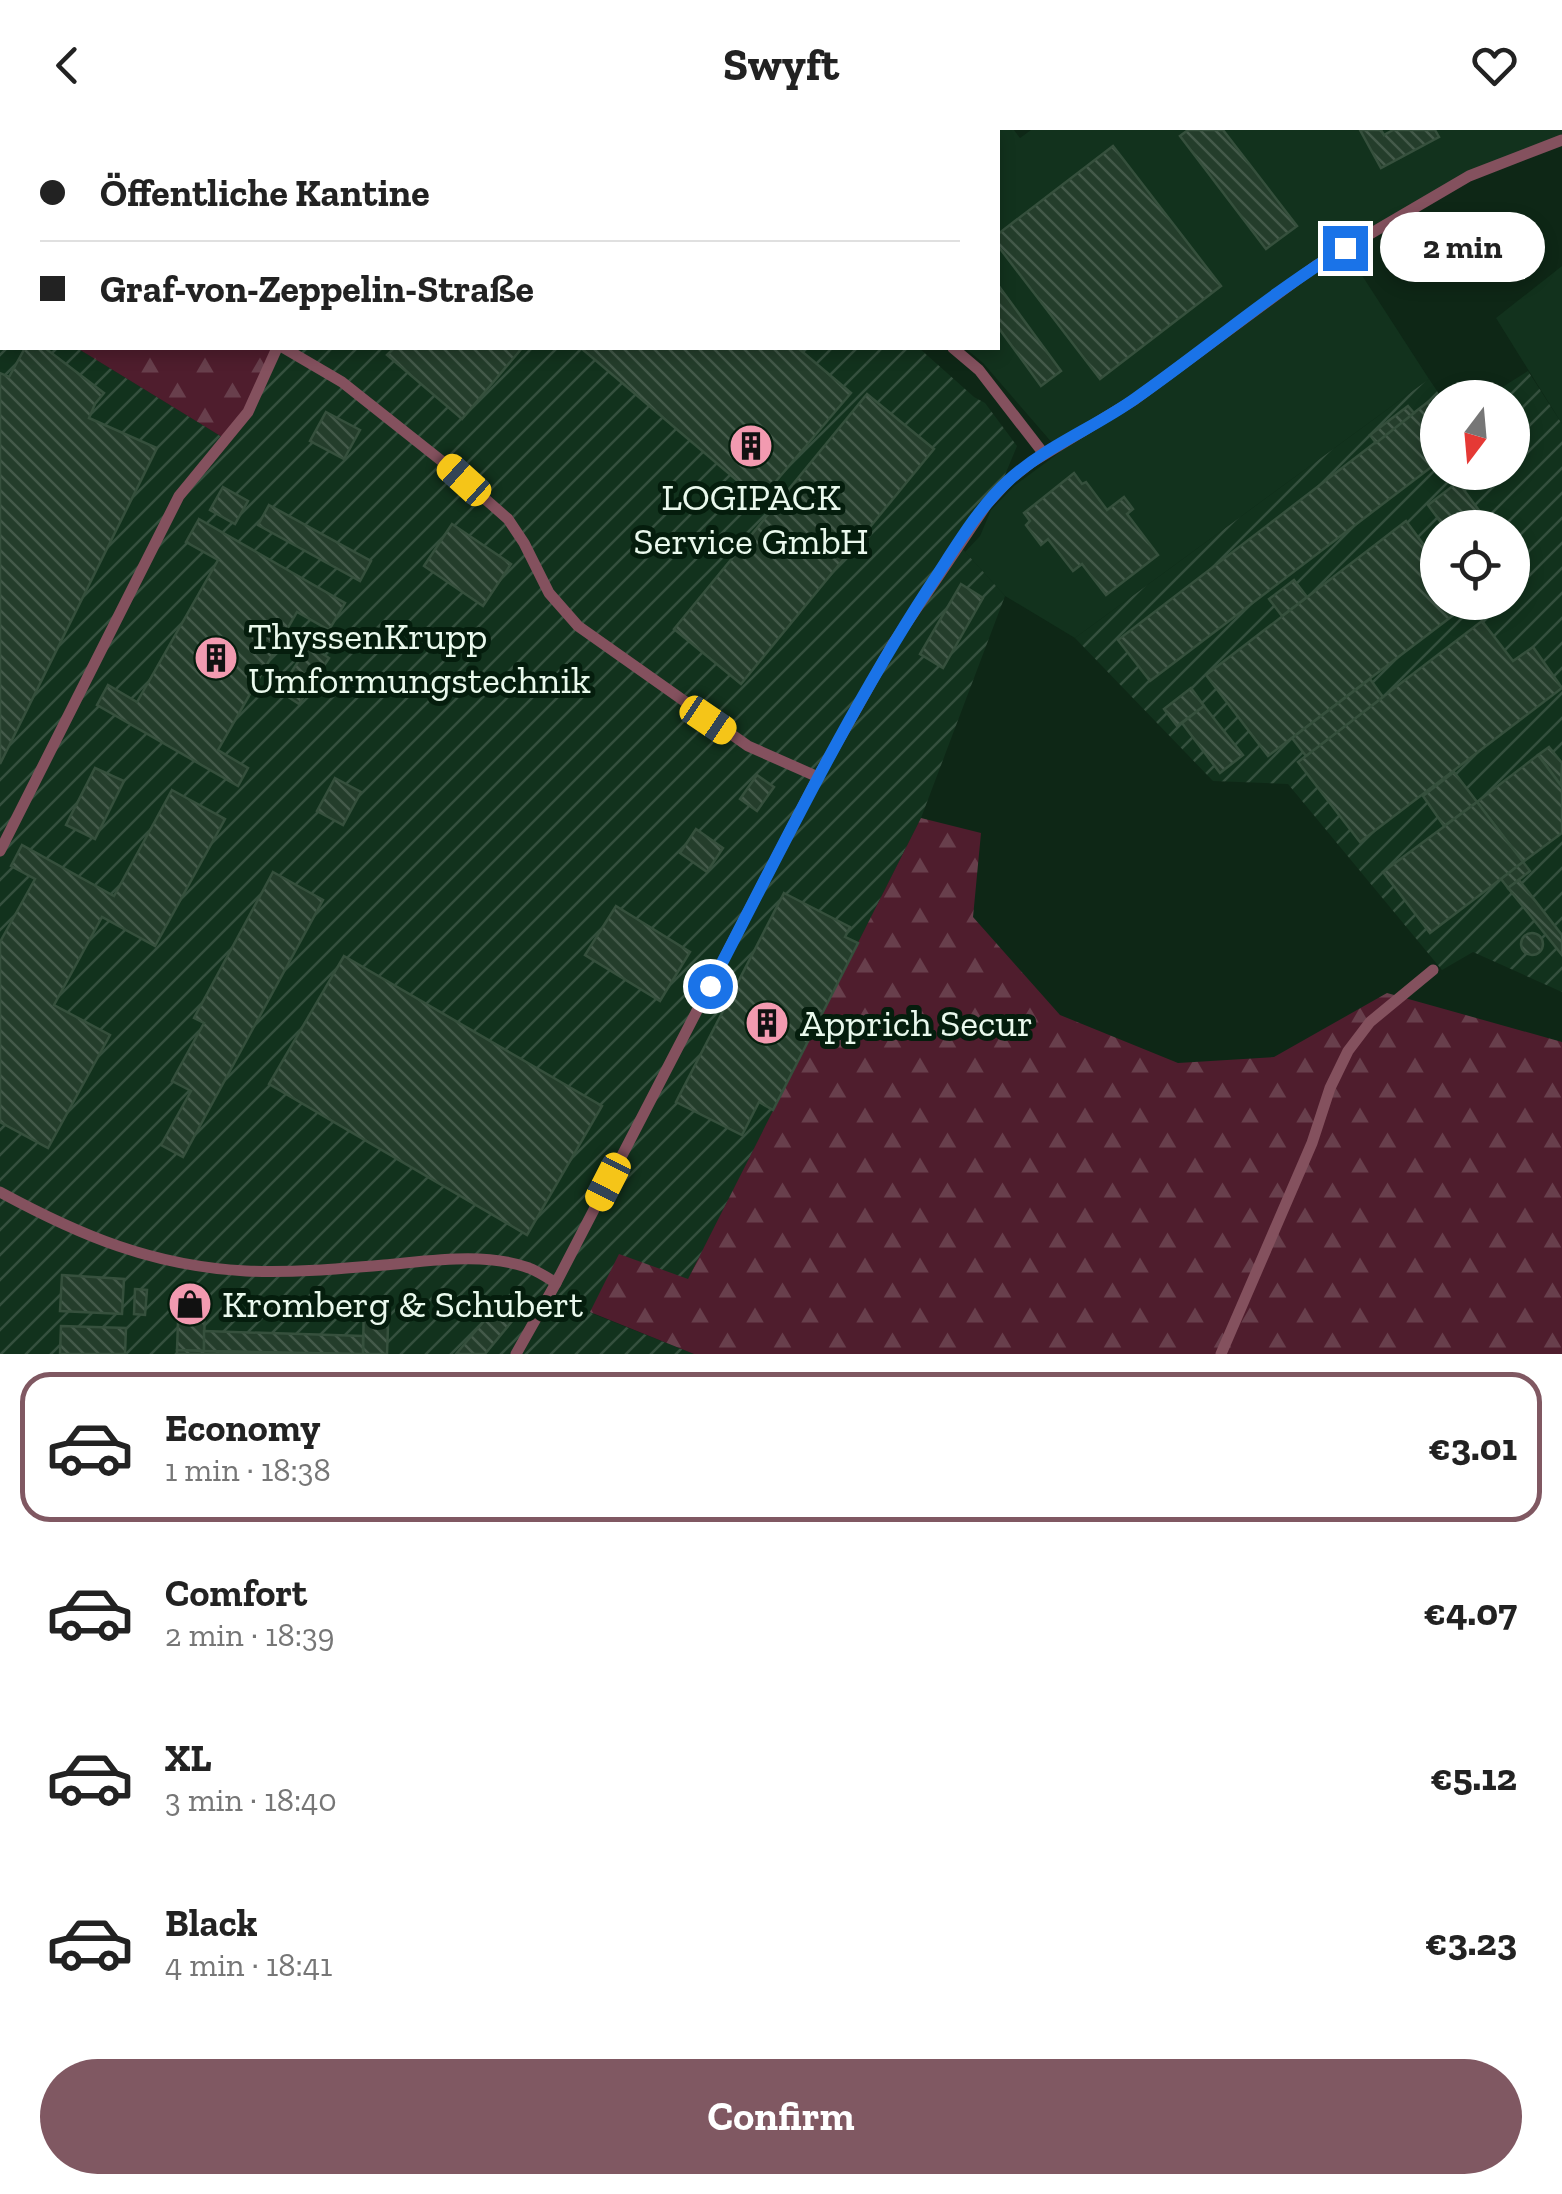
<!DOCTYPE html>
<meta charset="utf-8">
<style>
:root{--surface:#fff;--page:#f6f6f6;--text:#222;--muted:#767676;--line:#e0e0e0;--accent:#805862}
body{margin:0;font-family:"Zilla Slab",serif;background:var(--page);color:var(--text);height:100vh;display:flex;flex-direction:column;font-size:38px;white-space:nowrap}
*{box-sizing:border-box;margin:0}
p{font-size:32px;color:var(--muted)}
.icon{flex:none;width:55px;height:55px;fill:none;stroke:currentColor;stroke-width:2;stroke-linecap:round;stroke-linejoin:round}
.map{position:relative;height:1224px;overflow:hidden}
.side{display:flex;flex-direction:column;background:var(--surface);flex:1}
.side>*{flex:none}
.banner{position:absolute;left:0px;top:0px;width:1000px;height:220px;box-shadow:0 5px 15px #0003;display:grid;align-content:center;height:220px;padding:0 40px;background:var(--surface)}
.needle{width:65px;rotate:196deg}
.controls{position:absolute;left:1420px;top:250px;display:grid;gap:20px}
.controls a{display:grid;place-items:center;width:110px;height:110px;border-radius:50%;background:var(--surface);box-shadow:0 5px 15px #0003;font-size:50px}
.end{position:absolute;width:45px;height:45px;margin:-22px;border:12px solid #1a73e8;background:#fff;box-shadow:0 0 0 5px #fff}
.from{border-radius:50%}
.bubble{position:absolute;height:70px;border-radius:35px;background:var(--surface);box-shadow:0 5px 15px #0003;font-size:32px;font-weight:800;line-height:70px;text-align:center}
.car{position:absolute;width:30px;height:60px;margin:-30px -15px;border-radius:12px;box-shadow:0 0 8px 2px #0007;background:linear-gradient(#f5c518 24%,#345 0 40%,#f5c518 0 76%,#345 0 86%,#f5c518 0)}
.banner b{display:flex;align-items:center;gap:35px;height:95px;font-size:38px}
.banner b+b{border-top:2px solid var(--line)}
.banner i{width:25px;height:25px;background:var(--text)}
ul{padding:18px 0 0;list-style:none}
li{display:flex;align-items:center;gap:30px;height:150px;margin:0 20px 15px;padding:0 20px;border:5px solid transparent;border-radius:30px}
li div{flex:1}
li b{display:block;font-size:38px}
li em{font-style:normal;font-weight:800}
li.current{border-color:var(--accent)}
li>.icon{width:90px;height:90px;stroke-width:1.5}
.action{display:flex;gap:20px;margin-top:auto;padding:20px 40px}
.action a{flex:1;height:115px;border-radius:60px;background:var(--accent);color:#fff;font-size:40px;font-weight:800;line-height:115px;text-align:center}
header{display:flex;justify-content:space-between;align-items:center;height:130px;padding:0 40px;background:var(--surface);font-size:45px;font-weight:800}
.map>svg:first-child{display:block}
.built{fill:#12321d}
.industrial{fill:url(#industrial-furrows);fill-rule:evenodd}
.forest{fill:url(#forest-firs)}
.building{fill:url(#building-back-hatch);stroke:#36503d;stroke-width:2.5}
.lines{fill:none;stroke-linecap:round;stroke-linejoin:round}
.minor{stroke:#84515e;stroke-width:11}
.route{stroke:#1a73e8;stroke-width:12}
.labels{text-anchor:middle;stroke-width:10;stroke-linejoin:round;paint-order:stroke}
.poi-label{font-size:38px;fill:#eaf9ed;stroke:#051d0d;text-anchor:start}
</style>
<header><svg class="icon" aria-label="back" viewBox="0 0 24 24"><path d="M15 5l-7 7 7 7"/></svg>Swyft<svg class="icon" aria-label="heart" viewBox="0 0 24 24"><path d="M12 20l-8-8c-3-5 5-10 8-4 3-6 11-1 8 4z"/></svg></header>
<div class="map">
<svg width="1562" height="1224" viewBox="0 0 1562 1224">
<defs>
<pattern id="industrial-furrows" width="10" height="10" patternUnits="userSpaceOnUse" patternTransform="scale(2.5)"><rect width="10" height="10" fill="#12321d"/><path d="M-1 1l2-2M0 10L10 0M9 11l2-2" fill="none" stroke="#35503e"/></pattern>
<pattern id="forest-firs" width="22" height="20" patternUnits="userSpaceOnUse" patternTransform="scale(2.5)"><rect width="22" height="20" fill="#4f1d2d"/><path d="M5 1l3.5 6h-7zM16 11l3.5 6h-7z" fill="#683f4c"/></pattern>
<pattern id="building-back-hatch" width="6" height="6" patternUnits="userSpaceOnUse" patternTransform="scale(2.5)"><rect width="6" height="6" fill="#243d2b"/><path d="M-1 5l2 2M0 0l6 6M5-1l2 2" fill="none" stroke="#445a4a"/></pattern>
</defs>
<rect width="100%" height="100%" fill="#0e2716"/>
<!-- built -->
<g class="built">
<polygon points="946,0 1014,0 1020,8 1031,0 1562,0 1562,10 1469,46 1345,119 1429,249 1075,508 1005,466 965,422 980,406 991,380 1014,356 1060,322 983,233 965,218 998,218 998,2 943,2"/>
<polygon points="1562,136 1562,294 1496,188"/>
</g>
<!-- industrial -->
<g class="industrial">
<polygon points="376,0 946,0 375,2"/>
<polygon points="0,170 2,218 77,218 227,310 277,218 919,218 974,267 985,273 1017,316 997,364 958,414 1005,466 921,688 688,1150 591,1183 694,1224 0,1224"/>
<path d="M1528,241L1562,294V862L1473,822L1442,840L1288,654L1213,651L1075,508L1429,249L1441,267L1438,268V342H1512V268L1487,267ZM1438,398H1512V472H1438Z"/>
</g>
<!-- forest -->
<g class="forest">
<polygon points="0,0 360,0 2,2 2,172"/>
<polygon points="77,218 277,218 227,310"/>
<polygon points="921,688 981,703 973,787 1060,885 1178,933 1274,927 1387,863 1562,912 1562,1224 694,1224 590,1182 619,1124 688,1149"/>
</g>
<!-- building -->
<g class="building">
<polygon points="1188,0 1223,0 1297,96 1266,119 1180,6"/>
<polygon points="1360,0 1381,0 1384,5 1393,0 1435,0 1439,7 1381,38"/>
<polygon points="1113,16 1221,156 1100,249 998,116 998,104"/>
<polygon points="998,155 1061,241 1041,256 998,197"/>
<polygon points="25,218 45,218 104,263 95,274 89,288 157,318 0,634 0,243 9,247"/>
<polygon points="394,218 522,218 462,289 387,225"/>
<polygon points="581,218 798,218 851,263 760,370"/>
<polygon points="867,264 934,319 741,554 674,499"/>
<polygon points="1428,272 1438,284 1438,332 1150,551 1118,510"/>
<polygon points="1408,276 1414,283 1376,313 1370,305"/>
<polygon points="326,282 360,300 344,329 310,311"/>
<polygon points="1074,343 1082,354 1086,352 1107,380 1124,367 1133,379 1127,384 1158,425 1106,465 1082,434 1073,441 1048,409 1041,415 1026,395 1030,391 1024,383"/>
<polygon points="1458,352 1492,398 1445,398 1428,375"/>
<polygon points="223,357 248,371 235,394 210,380"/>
<polygon points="269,375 371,431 360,451 258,395"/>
<polygon points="199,389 345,473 329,500 297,482 218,620 248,638 238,656 97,575 108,555 137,572 218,430 186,412"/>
<polygon points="1406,391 1438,434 1438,472 1468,474 1268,626 1206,545"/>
<polygon points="452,394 511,434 483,476 424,436"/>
<polygon points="1294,450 1307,467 1282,486 1269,469"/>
<polygon points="961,454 983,468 943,538 920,524"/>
<polygon points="1482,491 1513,531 1533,517 1562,558 1360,712 1298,632"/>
<polygon points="309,515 329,528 299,574 279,561"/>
<polygon points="1370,549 1383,567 1306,626 1292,608"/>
<polygon points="1191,558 1204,576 1177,596 1164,579"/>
<polygon points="1204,576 1243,625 1220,643 1182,593"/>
<polygon points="1549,617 1562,633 1561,655 1538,625"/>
<polygon points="1538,625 1562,657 1562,703 1523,732 1477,672"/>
<polygon points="95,638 124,651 95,709 66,695"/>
<polygon points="1454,642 1477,672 1444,696 1423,666"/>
<polygon points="757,645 774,657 757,681 740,669"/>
<polygon points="335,648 361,662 343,695 317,681"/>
<polygon points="172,660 225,689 155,816 102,787 54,875 110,905 48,1018 0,992 0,812 35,749 11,736 22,715 114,766"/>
<polygon points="1477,672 1523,732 1430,803 1383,742"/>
<polygon points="696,699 723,718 707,742 680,723"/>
<polygon points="1523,732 1530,741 1508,758 1501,749"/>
<polygon points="273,742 323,770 183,1027 161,1015 191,961 172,951 204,893 194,888"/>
<polygon points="1519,750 1562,805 1562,825 1508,758"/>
<polygon points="784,763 850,797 845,807 858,813 773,980 759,972 742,1005 676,972"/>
<polygon points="616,776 690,822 660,871 585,825"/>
<circle cx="1532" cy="814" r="11"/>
<polygon points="344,826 602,976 527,1105 269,954"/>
<polygon points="62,1145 124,1149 122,1184 60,1181"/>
<polygon points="135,1159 147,1160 145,1185 134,1184"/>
<polygon points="179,1165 205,1165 204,1221 177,1220"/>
<polygon points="364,1168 389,1169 387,1224 363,1224"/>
<polygon points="502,1170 518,1184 485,1224 456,1224"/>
<polygon points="61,1196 126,1198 125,1224 60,1224"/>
<polygon points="204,1201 363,1206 363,1224 204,1221"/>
<polygon points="177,1220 204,1221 321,1224 177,1224"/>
</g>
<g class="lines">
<!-- minor -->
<g class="minor">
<polyline points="694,0 697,2"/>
<polyline points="375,2 376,0"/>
<polyline points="284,218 342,252 443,332 508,389 524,413 549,463 578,496 748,616 818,647"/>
<polyline points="953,218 979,240 1044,324"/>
<polyline points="0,721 179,366 248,282 277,218"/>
<path d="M0,1062C81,1106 153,1136 246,1141C292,1143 338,1139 384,1135C430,1131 485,1122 529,1138C539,1142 548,1148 556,1153"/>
<polyline points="516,1224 556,1153 818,647 894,512 987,374 1009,350 1032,332 1134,270 1317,135 1469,46 1562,10"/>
<polyline points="1221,1224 1312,1013 1330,958 1348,921 1370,892 1433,840"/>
</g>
</g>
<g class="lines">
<!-- route -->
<path class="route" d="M710,856C780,722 846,585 928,459C953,422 976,380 1009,350C1046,316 1096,297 1136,268C1206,219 1271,163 1345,118"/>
</g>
<!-- icons -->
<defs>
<symbol id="building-disc" viewBox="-11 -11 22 22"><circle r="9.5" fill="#f29ab0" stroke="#051d0d"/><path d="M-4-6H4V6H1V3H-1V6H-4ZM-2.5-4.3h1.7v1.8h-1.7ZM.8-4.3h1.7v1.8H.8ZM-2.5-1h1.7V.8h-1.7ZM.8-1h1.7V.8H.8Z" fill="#111"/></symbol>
<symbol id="shop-disc" viewBox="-11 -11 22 22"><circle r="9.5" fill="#f29ab0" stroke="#051d0d"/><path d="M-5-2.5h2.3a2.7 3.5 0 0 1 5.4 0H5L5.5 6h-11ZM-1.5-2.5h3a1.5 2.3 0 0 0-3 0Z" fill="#111"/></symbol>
</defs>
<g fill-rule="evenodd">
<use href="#building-disc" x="726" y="291" width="50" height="50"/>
<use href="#building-disc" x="191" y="503" width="50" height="50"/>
<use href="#building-disc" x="742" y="868" width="50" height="50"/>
<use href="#shop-disc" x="165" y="1149" width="50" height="50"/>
</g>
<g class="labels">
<!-- poi labels -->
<g class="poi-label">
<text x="751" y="380" text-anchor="middle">LOGIPACK<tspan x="751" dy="44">Service GmbH</tspan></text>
<text x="248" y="519">ThyssenKrupp<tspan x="248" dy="44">Umformungstechnik</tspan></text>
<text x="800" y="906">Apprich Secur</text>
<text x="222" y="1187">Kromberg &amp; Schubert</text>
</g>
</g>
</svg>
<div class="controls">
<a><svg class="needle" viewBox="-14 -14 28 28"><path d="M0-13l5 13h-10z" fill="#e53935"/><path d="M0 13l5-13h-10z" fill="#767676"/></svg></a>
<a><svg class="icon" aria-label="locate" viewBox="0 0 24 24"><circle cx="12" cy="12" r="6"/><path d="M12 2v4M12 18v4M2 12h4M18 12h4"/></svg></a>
</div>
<i class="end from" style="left:710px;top:856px"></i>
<i class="end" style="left:1345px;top:118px"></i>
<div class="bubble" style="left:1380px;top:82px;width:165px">2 min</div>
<i class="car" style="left:464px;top:350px;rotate:312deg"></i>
<i class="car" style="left:708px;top:590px;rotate:124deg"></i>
<i class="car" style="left:608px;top:1052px;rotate:207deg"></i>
<div class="banner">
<b><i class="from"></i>Öffentliche Kantine</b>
<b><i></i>Graf-von-Zeppelin-Straße</b>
</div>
</div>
<section class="side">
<ul>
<li class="current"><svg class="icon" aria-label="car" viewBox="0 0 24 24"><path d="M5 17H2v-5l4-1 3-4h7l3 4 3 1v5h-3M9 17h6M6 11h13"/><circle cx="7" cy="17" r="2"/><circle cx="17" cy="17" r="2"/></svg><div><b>Economy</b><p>1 min · 18:38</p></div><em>€3.01</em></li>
<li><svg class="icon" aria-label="car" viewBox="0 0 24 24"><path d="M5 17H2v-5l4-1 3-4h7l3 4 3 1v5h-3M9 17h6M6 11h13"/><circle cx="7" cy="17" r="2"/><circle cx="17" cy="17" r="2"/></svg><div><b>Comfort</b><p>2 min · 18:39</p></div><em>€4.07</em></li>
<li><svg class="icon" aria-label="car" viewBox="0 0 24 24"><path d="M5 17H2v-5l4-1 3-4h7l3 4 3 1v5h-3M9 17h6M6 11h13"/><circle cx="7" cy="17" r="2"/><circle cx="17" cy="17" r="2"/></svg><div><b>XL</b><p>3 min · 18:40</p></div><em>€5.12</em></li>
<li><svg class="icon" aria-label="car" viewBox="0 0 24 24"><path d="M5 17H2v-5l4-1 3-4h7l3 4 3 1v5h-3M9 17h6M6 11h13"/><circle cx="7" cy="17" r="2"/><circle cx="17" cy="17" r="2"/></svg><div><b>Black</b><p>4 min · 18:41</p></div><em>€3.23</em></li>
</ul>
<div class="action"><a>Confirm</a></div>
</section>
